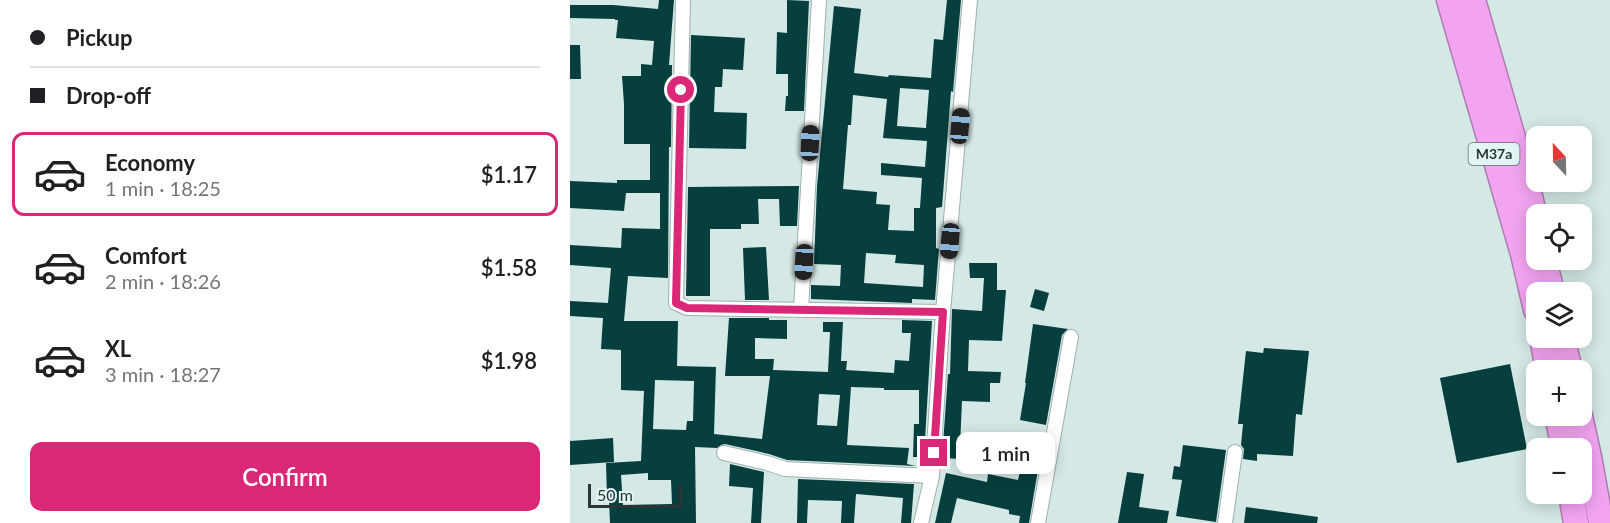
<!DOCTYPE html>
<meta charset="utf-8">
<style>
:root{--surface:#fff;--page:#f6f6f6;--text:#202124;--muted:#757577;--line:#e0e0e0;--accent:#db2777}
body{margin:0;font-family:Lato,sans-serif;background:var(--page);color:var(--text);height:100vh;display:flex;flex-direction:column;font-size:22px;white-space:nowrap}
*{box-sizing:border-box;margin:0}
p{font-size:20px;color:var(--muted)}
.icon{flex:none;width:33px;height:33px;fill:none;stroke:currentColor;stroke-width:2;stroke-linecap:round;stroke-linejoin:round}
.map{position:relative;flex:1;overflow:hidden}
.details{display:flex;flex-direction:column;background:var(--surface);width:570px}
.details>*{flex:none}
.top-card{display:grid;align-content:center;height:132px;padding:0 30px;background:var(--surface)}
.needle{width:39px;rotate:338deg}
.controls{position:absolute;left:956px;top:126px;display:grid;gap:12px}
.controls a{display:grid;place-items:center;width:66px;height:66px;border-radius:12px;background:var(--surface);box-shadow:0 3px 15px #0003;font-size:30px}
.scale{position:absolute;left:18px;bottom:15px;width:94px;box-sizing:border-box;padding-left:6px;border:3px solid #2d3534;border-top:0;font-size:16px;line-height:21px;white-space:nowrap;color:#2d3534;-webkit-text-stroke:4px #e1f6f4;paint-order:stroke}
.end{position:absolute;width:27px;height:27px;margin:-14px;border:8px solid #db2777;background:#fff;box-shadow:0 0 0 3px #fff}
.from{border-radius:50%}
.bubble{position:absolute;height:42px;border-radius:12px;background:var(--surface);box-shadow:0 3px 15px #0003;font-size:20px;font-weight:600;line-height:42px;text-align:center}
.car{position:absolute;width:18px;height:36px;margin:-18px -9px;border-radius:8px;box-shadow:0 0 4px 2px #0007;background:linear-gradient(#222 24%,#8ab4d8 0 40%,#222 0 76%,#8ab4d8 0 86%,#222 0)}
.top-card b{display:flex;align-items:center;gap:21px;height:57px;font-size:22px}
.top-card b+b{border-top:2px solid var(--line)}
.top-card i{width:15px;height:15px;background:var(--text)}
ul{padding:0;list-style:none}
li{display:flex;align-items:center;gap:18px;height:84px;margin:0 12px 9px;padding:0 18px;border:3px solid transparent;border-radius:12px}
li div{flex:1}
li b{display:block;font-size:22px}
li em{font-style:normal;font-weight:600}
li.selected{border-color:var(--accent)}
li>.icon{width:54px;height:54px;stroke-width:1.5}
.button{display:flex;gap:12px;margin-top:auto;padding:12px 30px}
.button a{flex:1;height:69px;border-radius:12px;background:var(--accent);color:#fff;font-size:24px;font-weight:600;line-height:69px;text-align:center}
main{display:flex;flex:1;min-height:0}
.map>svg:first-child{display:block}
.building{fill:#063f3d;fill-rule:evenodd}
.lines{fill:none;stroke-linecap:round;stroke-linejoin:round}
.street-casing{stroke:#9db0af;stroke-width:16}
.highway-casing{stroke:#ae7daf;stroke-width:27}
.street{stroke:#fff;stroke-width:14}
.highway{stroke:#f3a4f1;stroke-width:24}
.route{stroke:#db2777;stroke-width:8}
.labels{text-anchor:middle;stroke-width:6;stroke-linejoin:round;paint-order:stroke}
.shield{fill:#e1f6f4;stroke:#636f6e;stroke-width:1.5}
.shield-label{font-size:14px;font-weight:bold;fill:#2d3534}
</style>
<main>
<section class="details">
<div class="top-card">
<b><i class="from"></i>Pickup</b>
<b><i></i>Drop-off</b>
</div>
<ul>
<li class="selected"><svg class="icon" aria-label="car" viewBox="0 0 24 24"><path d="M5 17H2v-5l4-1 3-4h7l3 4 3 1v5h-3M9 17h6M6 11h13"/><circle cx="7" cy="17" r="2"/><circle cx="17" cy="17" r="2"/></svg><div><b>Economy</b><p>1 min · 18:25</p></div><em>$1.17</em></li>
<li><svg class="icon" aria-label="car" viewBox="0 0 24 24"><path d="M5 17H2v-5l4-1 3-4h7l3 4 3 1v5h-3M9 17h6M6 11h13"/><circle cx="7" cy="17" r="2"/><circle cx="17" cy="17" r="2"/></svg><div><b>Comfort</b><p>2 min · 18:26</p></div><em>$1.58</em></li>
<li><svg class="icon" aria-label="car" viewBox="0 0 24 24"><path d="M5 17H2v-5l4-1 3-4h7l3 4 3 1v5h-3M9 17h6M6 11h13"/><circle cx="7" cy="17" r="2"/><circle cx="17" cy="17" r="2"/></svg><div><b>XL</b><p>3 min · 18:27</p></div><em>$1.98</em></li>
</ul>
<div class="button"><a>Confirm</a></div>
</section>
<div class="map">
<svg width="1040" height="523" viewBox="0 0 1040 523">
<rect width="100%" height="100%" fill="#d4e8e6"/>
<!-- building -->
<g class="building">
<path d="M89,0H104L99,65H102L101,147H99L98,278L58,276L54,321H108L107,366L146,367L144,434L192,439L200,376H155L159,318H199V320H217V339L185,338V359H204L203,370L258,372L260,332H253V322H273L271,361H277L276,370L324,373L325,360L339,361L341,333H332V320L362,321L354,457H343L344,424H349V390H314V388L281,387L277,445L339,448L337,464L346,466L217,460L199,454L155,444L151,445L147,448L125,447L126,523H40L39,500H37L36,463L71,461L74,391L51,390V350L31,349L33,318L0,316V301L38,303L41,268L0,265V245L51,248L52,228L90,229V193H56L54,211L0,208V181L47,183V180H80V144H54V104L52,76H71V64L82,65L84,41L46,38L48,20H45V19L0,18V5H43L88,9ZM85,380L124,381L123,421H117L116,430L83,429ZM249,394L270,395L267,426L247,425ZM78,473V480H101L102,504L53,505L51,475Z"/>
<polygon points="217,0 239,1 234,111 215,111 216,96 218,96 218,74 206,74 207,32 217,33"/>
<path d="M377,0H391L383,92L381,91L372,207L366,208V248L369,249L365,300L342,299V303L241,299V285L270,286L271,265L244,264L247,186L264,6L291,9L284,73L318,77L319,75L361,78L364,39L373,40ZM330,88L359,90L356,128L327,126ZM283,95L317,99L313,138L357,141L355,167L311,163V175L352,178L350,208H344V231L318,230L320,205L306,204L307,192L273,189L278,125H281ZM296,253L326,255L325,263L354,265L353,287L294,283Z"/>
<polygon points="121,35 175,38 173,70 153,69 152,87 145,87 144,112 177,113 176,149 119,148"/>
<polygon points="0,45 10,45 11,79 0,79"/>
<polygon points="229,186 227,226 210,226 209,199 188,199 189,224 171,224 171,229 140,229 140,296 116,296 118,187"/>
<polygon points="196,247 199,300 175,300 173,248"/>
<polygon points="399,263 427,263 427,290 436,290 432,341 399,340 398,371 431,372 430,383 420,383 420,402 392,401 390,447 413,448 413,460 372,458 378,374 380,374 382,309 412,311 414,278 400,278"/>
<polygon points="465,289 479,293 474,311 460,307"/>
<polygon points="463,324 498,329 492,335 476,425 450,420 456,383 455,383"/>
<polygon points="694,348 739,351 732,415 726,414 723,456 687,454 687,461 673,459 674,449 671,445 673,424 668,424 676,351 693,353"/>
<polygon points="940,364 957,449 887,463 870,378"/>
<polygon points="43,438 44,462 0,465 0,441"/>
<polygon points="613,445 656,450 646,522 606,516 612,480 602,479 604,466 610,467"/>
<polygon points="455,449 471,452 459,523 449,523 450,516 439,514 439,510 387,498 381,523 365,523 376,473 417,482 418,474 448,480"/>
<polygon points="160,464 194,472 191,523 181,523 183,488 159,486"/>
<polygon points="557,472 574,474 569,507 599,511 597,523 548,523"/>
<polygon points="228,479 344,484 341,523 331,523 333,498 286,494 284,523 271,523 272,501 238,500 237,523 227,523"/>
<polygon points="676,507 748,517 747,523 674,523"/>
</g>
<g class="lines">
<defs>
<g id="street">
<polyline points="113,0 106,303 117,308 373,312"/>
<polyline points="231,310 249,0"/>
<polyline points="154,453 197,463 215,469 362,476"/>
<polyline points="351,523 362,476 373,312 400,0"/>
<polyline points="468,523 501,337"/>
<polyline points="655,523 665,452"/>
</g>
<g id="highway">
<polyline points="879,0 953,254 966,310"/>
<polyline points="903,0 960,196 966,223"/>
<polyline points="974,260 982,292"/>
<polyline points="972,338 978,370"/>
<polyline points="992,338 1000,370"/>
<polyline points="987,416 994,448"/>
<polyline points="1010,416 1019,457 1031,523"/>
<polyline points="1001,494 1006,523"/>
</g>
</defs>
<!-- street casing -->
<use href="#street" class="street-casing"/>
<!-- highway casing -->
<use href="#highway" class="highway-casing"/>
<!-- street -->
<use href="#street" class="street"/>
<!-- highway -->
<use href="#highway" class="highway"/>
</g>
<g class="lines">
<!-- route -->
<polyline class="route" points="111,90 106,303 117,308 373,312 364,453"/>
</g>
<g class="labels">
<!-- shield labels -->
<rect class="shield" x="898.5" y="143" width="51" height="22" rx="4.5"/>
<g class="shield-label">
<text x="924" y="159">M37a</text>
</g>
</g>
</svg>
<div class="controls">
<a><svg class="needle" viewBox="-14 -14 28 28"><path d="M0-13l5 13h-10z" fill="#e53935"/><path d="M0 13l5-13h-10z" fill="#757577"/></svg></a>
<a><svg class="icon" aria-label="locate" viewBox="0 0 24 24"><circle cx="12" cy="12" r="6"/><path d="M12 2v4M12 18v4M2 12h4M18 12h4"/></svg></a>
<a><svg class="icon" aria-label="layers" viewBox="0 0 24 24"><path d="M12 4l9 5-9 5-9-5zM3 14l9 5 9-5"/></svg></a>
<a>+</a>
<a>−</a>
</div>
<div class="scale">50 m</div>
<i class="end from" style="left:111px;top:90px"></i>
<i class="end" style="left:364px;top:453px"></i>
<div class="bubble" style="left:386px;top:432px;width:99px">1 min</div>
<i class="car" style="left:390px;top:126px;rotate:5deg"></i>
<i class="car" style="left:240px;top:143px;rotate:3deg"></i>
<i class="car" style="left:380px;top:241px;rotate:185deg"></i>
<i class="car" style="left:234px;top:262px;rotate:183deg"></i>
</div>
</main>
